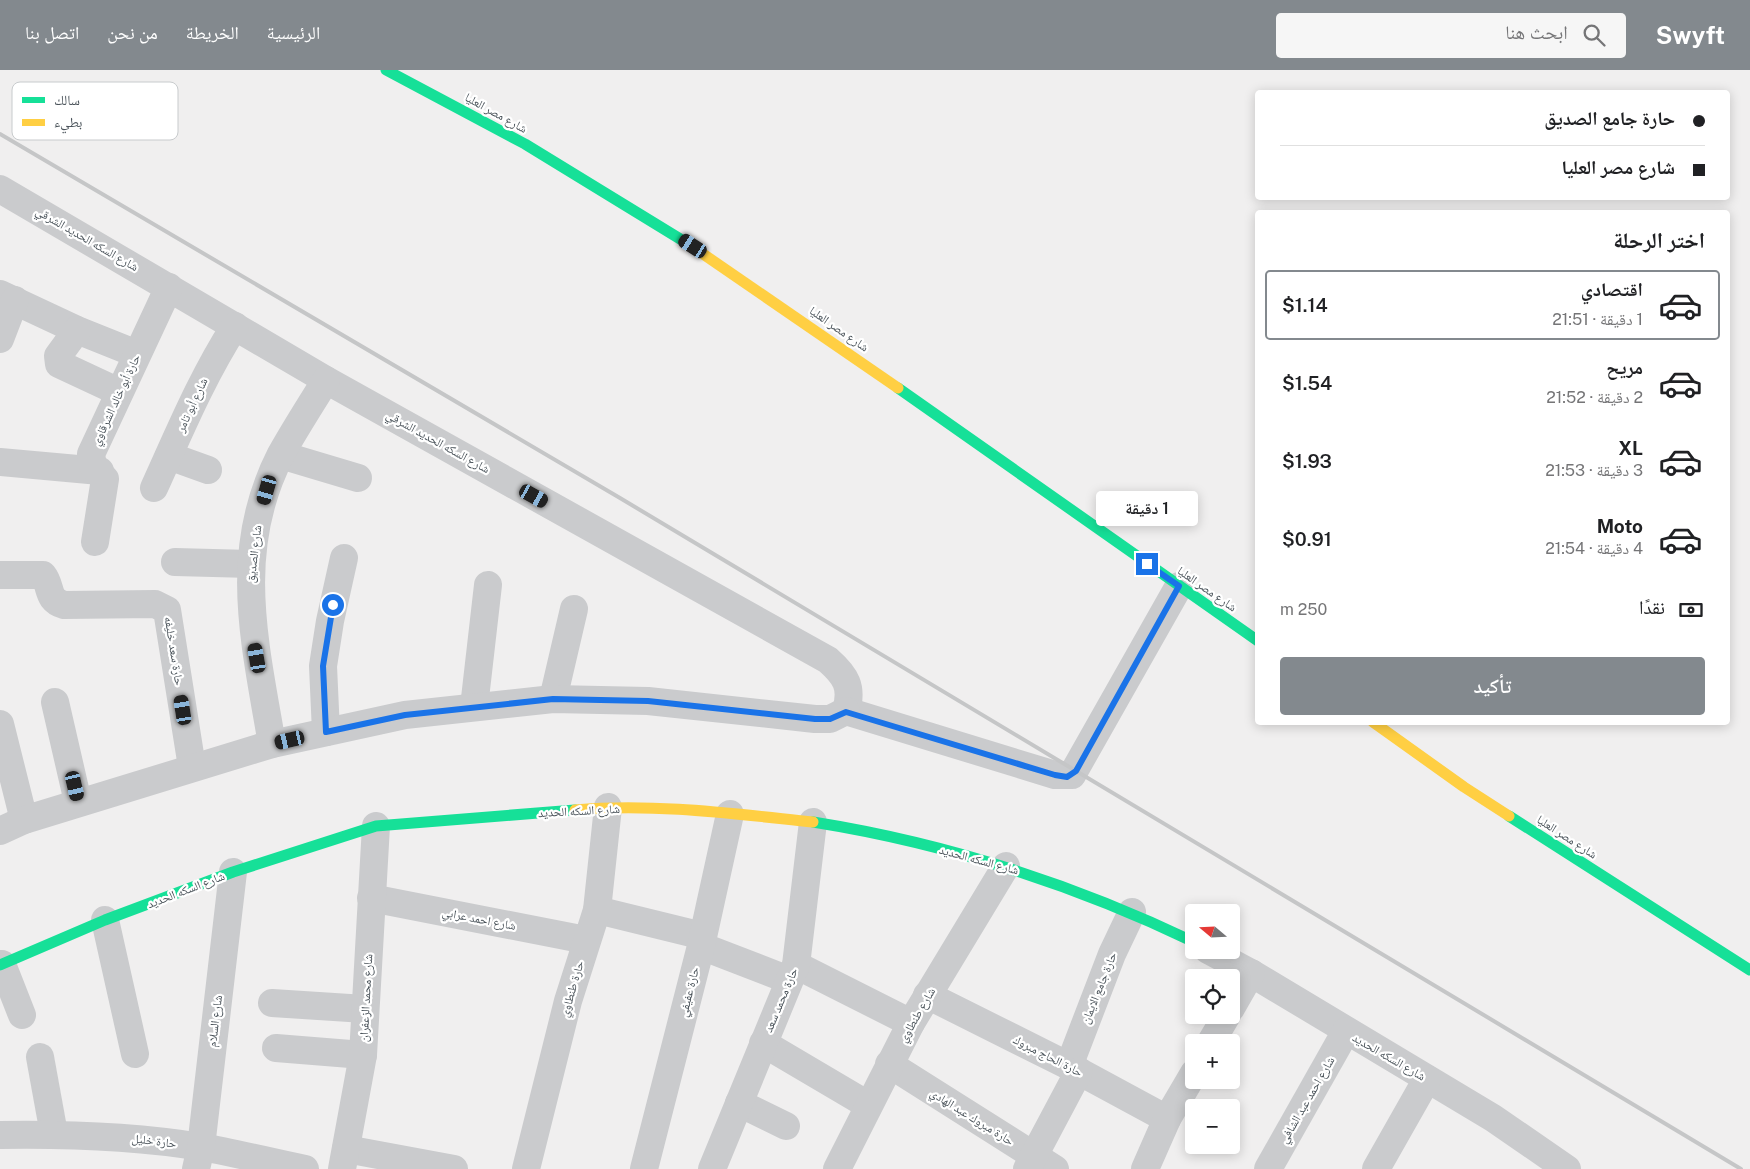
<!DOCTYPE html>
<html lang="ar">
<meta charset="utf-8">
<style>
:root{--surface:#fff;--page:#f6f6f6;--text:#202124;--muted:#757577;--line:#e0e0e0;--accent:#83898e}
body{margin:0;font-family:"Public Sans","Noto Naskh Arabic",sans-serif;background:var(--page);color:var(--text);direction:rtl;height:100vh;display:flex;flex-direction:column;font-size:19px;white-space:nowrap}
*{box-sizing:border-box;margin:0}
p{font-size:16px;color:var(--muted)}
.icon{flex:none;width:28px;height:28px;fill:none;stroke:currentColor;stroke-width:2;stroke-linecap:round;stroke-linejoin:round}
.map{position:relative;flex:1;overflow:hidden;direction:ltr}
.drawer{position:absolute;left:1255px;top:140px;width:475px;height:515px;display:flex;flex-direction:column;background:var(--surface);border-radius:5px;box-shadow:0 2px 12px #0003;direction:rtl}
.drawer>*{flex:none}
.hud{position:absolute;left:1255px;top:20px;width:475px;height:110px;border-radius:5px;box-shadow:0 2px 12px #0003;direction:rtl;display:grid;align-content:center;height:110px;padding:0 25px;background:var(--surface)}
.needle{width:32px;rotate:289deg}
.controls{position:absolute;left:1185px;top:834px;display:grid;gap:10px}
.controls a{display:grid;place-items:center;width:55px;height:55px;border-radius:5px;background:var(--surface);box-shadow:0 2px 12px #0003;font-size:25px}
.end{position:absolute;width:22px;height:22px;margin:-11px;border:6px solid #1a73e8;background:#fff;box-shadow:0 0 0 2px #fff}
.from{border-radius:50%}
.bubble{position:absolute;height:35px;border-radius:5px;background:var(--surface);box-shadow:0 2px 12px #0003;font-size:16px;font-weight:600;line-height:35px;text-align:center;direction:rtl}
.car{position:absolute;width:15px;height:30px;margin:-15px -8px;border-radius:6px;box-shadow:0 0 4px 1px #0007;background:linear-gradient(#222 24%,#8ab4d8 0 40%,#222 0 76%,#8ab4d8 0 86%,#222 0)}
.hud b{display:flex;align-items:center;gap:18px;height:48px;font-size:19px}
.hud b+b{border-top:1px solid var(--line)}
.hud i{width:12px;height:12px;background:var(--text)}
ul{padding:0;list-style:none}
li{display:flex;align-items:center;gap:15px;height:70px;margin:0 10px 8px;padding:0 15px;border:2px solid transparent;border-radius:5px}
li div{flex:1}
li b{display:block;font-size:19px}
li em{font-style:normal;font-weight:600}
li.active{border-color:var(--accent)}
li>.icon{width:45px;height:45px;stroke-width:1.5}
h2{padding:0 25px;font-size:22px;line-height:60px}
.pay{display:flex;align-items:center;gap:12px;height:55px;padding:0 25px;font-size:19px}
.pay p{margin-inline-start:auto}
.action{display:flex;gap:10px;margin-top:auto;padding:10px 25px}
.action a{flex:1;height:58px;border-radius:5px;background:var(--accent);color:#fff;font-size:20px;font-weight:600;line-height:58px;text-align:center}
header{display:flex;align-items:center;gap:30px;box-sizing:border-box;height:70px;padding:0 25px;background:var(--accent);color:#fff}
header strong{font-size:24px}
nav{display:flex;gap:28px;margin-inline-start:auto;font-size:18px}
.search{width:350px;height:45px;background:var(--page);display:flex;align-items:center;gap:12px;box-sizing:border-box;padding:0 18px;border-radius:5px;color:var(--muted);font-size:19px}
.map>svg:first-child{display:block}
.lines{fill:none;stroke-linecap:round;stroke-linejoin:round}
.street{stroke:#cacbcd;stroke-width:28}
.fast{stroke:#16e098;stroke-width:11}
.slow{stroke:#ffcf43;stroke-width:11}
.rail{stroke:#c5c6c7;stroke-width:4}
.route{stroke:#1a73e8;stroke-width:6}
.labels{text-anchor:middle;stroke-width:4.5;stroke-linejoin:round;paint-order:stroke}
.street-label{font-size:12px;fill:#495259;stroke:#fff}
.key{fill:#fff;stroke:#c8cbcd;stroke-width:1}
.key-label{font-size:14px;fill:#495259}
</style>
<header>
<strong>Swyft</strong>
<div class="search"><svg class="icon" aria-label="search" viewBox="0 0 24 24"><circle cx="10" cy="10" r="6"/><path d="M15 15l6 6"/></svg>ابحث هنا</div>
<nav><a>الرئيسية</a><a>الخريطة</a><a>من نحن</a><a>اتصل بنا</a></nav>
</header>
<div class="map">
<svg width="1750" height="1099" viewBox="0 0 1750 1099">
<rect width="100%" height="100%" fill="#f0efef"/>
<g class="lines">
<!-- street -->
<g class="street">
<path d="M0,119L326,310L828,590C846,606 853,617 846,641"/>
<polyline points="0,224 77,260 137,284"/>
<polyline points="77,260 58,286 59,294 119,322"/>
<polyline points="0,269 15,230"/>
<polyline points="281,385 358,408"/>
<polyline points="169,386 208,400"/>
<polyline points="0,392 100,401"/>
<path d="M154,418C179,363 202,307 235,256"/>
<polyline points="95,472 105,409 93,396 91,384 169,217"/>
<polyline points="175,492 251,494"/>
<path d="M0,505H43C52,516 46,530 64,535L155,534L167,540L192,697"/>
<polyline points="553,629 574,539"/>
<polyline points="55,632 78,732"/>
<polyline points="474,637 488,515"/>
<polyline points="846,641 1055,705 1072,705 1179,516"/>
<polyline points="0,654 24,750"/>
<polyline points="326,662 323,596 330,551 344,488"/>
<path d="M272,674C255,573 231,481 281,384C295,359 311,334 326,310"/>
<polyline points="0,761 24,750 272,674 405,645 553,629 648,631 815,649 830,649 846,641"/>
<polyline points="371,828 586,870"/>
<polyline points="597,840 703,866"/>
<polyline points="105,850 135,984"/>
<polyline points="701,876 789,910"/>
<polyline points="1208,880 1251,903 1493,1048 1567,1099"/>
<polyline points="2,894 22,945"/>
<polyline points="796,895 911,953"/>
<polyline points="927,925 1069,996 1167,1049"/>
<polyline points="272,933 365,939"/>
<polyline points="1231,938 1251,903"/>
<polyline points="1211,972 1227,945"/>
<polyline points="763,973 868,1035"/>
<polyline points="276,978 363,985"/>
<polyline points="40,987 54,1064"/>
<polyline points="889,994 1055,1099"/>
<polyline points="1069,996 1112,884 1132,842"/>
<polyline points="739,1033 786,1056"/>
<path d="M0,1065C67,1064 134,1066 201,1077C236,1083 270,1092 305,1099"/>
<polyline points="346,1079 454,1099"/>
<polyline points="196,1099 201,1077 233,802"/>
<polyline points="342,1099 363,985 376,756"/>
<polyline points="526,1099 568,931 597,840 608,737"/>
<polyline points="644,1099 701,876 730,744"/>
<polyline points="712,1099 796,895 813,752"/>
<polyline points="837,1099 911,953 1006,796"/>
<polyline points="1027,1099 1079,1001"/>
<polyline points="1145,1099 1167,1049 1194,1003"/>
<polyline points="1268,1099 1346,961"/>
<polyline points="1376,1099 1427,1009"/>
</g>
<!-- fast -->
<g class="fast">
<polyline points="386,0 525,74 690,175"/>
<polyline points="898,318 1258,571"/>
<polyline points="1509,746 1750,900"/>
<path d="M813,752C945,773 1073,814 1194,872"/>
<polyline points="0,895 105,850 233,802 376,756 575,740"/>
</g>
<!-- slow -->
<g class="slow">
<polyline points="690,175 898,318"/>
<polyline points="1373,652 1464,717 1509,746"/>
<path d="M575,740C654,733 735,744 813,752"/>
</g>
<!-- rail -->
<polyline class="rail" points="0,64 620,428 1741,1099"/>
</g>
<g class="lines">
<!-- route -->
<polyline class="route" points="333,535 323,596 326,662 405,645 553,629 648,631 815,649 830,649 846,642 1055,705 1067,707 1076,701 1179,516 1147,494"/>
</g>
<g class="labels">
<!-- street labels -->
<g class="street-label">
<text transform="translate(496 43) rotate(29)" y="4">شارع مصر العليا</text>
<text transform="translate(87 169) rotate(30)" y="4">شارع السكه الحديد الشرقي</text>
<text transform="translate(839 259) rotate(35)" y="4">شارع مصر العليا</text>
<text transform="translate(116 330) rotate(-65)" y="4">حارة أبو خالد الشرقاوي</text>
<text transform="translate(192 335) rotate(-65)" y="4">شارع أبو تامر</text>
<text transform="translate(438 372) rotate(29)" y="4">شارع السكه الحديد الشرقي</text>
<text transform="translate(254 484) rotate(-83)" y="4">شارع الصديق</text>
<text transform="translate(1207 519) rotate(35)" y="4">شارع مصر العليا</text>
<text transform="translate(174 581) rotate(81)" y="4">حارة سعد خليفه</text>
<text transform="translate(579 741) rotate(-3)" y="4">شارع السكه الحديد</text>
<text transform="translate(1567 767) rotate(33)" y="4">شارع مصر العليا</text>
<text transform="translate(979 790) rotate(15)" y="4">شارع السكه الحديد</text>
<text transform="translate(186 820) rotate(-21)" y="4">شارع السكه الحديد</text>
<text transform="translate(479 849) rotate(11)" y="4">شارع احمد عرابي</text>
<text transform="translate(1099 918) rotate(-68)" y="4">حارة جامع الايمان</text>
<text transform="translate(572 919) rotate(-74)" y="4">حارة طنطاوي</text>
<text transform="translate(689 922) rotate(-76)" y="4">حارة عفيفي</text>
<text transform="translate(366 928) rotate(-87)" y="4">شارع محمد الزعفران</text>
<text transform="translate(781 930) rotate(-67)" y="4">حارة محمد سعد</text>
<text transform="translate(917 945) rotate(-60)" y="4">شارع طنطاوي</text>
<text transform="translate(215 951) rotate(-83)" y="4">شارع السلام</text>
<text transform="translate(1048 986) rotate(27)" y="4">حارة الحاج مبروك</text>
<text transform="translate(1389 987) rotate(30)" y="4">شارع السكه الحديد</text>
<text transform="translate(1307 1030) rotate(-60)" y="4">شارع احمد عبد الشافي</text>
<text transform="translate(972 1047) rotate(32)" y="4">حارة مبروك عبد الهادي</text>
<text transform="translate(154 1071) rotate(7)" y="4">حارة خليل</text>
</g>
</g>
<!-- legend -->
<rect x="12" y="12" width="166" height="58" rx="8" class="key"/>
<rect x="22" y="27" width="23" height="6" fill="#16e098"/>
<rect x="22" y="49" width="23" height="7" fill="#ffcf43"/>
<g class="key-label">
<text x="54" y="35">سالك</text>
<text x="54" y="57">بطيء</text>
</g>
</svg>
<div class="controls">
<a><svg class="needle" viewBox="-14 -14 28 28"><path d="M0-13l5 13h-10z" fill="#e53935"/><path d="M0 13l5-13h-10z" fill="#757577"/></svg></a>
<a><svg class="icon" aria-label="locate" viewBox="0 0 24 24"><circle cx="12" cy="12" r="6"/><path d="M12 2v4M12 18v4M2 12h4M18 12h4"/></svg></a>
<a>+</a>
<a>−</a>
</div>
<i class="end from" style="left:333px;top:535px"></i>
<i class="end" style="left:1147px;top:494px"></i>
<div class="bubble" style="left:1096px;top:421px;width:102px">1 دقيقة</div>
<i class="car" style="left:693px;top:176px;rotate:303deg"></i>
<i class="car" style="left:267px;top:420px;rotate:196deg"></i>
<i class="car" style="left:534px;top:426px;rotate:119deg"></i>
<i class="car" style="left:257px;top:588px;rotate:350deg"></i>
<i class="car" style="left:183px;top:640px;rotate:351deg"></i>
<i class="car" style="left:290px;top:670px;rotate:257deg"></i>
<i class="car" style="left:75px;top:716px;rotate:167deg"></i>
<div class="hud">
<b><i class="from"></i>حارة جامع الصديق</b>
<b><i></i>شارع مصر العليا</b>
</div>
<section class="drawer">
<h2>اختر الرحلة</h2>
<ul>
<li class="active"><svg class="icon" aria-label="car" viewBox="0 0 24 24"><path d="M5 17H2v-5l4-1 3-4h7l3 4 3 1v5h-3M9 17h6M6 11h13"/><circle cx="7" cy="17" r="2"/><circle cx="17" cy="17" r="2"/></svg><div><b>اقتصادي</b><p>1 دقيقة · 21:51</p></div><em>$1.14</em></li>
<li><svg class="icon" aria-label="car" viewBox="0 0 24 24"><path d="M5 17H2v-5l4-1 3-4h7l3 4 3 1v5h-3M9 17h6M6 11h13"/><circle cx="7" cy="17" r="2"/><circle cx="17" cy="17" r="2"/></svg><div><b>مريح</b><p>2 دقيقة · 21:52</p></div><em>$1.54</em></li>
<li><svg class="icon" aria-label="car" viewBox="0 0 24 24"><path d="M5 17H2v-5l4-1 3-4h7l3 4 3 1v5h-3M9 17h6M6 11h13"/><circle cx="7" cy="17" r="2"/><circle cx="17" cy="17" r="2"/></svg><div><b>XL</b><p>3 دقيقة · 21:53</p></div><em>$1.93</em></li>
<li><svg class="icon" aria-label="car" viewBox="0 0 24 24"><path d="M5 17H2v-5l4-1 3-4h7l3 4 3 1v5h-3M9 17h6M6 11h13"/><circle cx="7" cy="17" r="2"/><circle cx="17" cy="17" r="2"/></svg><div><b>Moto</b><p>4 دقيقة · 21:54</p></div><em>$0.91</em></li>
</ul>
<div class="pay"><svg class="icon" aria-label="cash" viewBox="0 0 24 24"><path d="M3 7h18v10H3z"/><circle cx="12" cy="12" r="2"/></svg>نقدًا<p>250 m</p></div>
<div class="action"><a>تأكيد</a></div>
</section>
</div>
